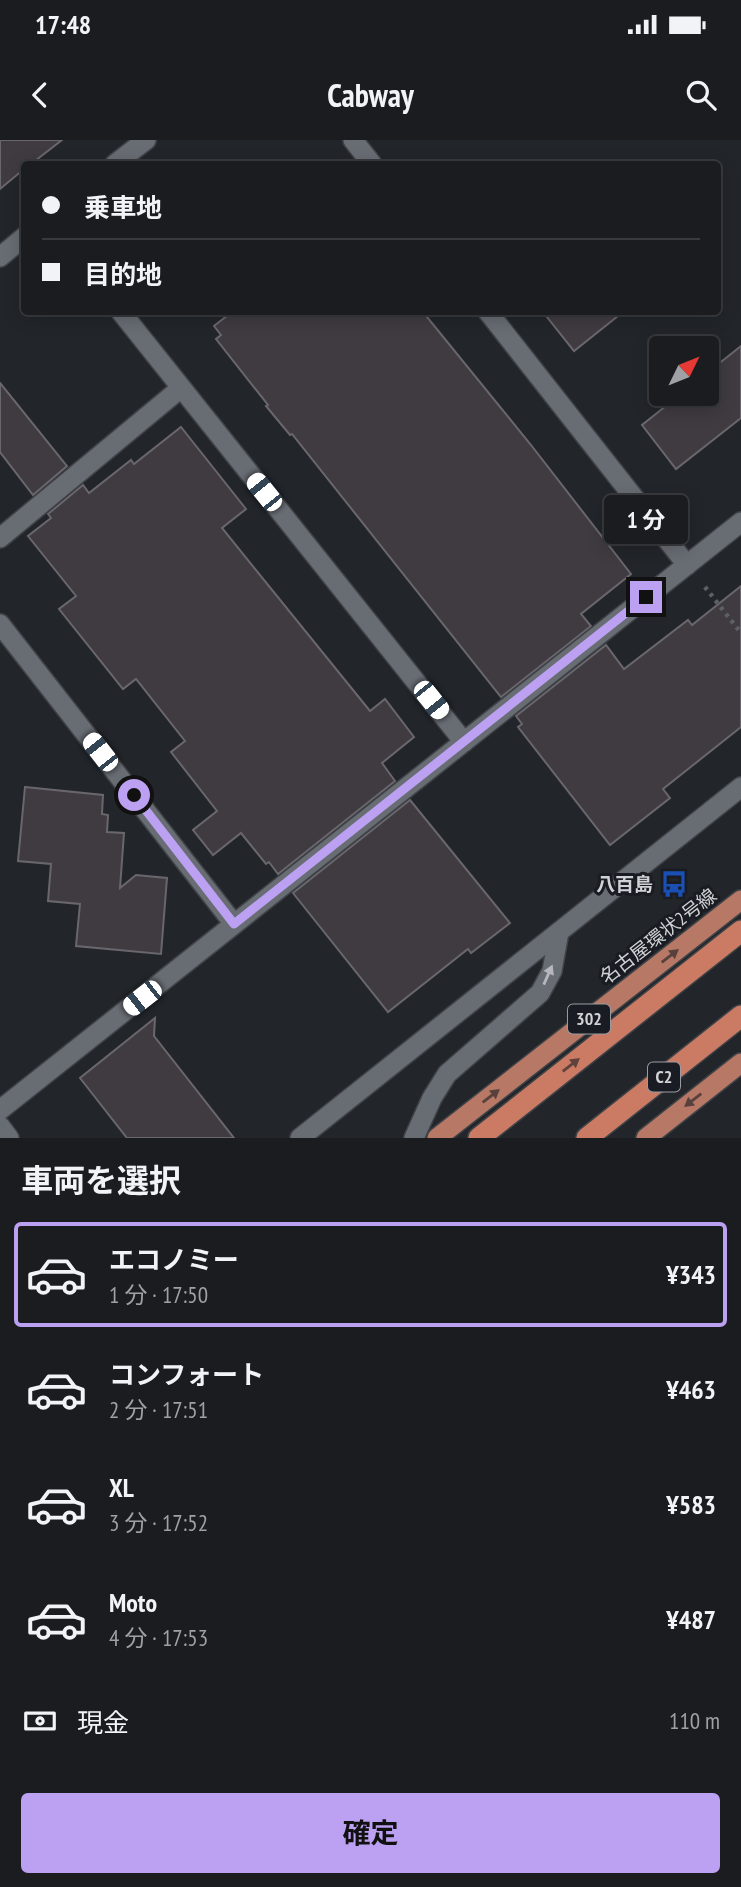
<!DOCTYPE html>
<html lang="ja">
<meta charset="utf-8">
<style>
:root{--surface:#1a1c20;--page:#27292d;--text:#f1f3f6;--muted:#9fa1a5;--line:#383a3e;--accent:#bca0f2}
body{margin:0;font-family:"PT Sans Narrow","Noto Sans JP",sans-serif;background:var(--page);color:var(--text);height:100vh;display:flex;flex-direction:column;font-size:26px;white-space:nowrap}
*{box-sizing:border-box;margin:0}
p{font-size:23px;color:var(--muted)}
.icon{flex:none;width:38px;height:38px;fill:none;stroke:currentColor;stroke-width:2;stroke-linecap:round;stroke-linejoin:round}
.map{position:relative;height:998px;overflow:hidden}
.side{display:flex;flex-direction:column;background:var(--surface);flex:1}
.side>*{flex:none}
.banner{position:absolute;left:21px;top:21px;width:700px;height:154px;border-radius:7px;box-shadow:0 4px 18px #0003,0 0 0 2px var(--line);display:grid;align-content:center;height:154px;padding:0 21px;background:var(--surface)}
.needle{width:46px;rotate:47deg}
.buttons{position:absolute;left:649px;top:196px;display:grid;gap:14px}
.buttons a{display:grid;place-items:center;width:70px;height:70px;border-radius:7px;background:var(--surface);box-shadow:0 4px 18px #0003,0 0 0 2px var(--line);font-size:35px}
.end{position:absolute;width:32px;height:32px;margin:-16px;border:9px solid #bca0f2;background:#111;box-shadow:0 0 0 4px #111}
.from{border-radius:50%}
.bubble{position:absolute;height:49px;border-radius:7px;background:var(--surface);box-shadow:0 4px 18px #0003,0 0 0 2px var(--line);font-size:23px;font-weight:700;line-height:49px;text-align:center}
.car{position:absolute;width:21px;height:42px;margin:-21px -10px;border-radius:9px;box-shadow:0 0 5px 2px #0007;background:linear-gradient(#fff 24%,#345 0 40%,#fff 0 76%,#345 0 86%,#fff 0)}
.banner b{display:flex;align-items:center;gap:24px;height:66px;font-size:26px}
.banner b+b{border-top:2px solid var(--line)}
.banner i{width:18px;height:18px;background:var(--text)}
ul{padding:0;list-style:none}
li{display:flex;align-items:center;gap:21px;height:105px;margin:0 14px 10px;padding:0 7px;border:4px solid transparent;border-radius:7px}
li div{flex:1}
li b{display:block;font-size:26px}
li em{font-style:normal;font-weight:700}
li.current{border-color:var(--accent)}
li>.icon{width:63px;height:63px;stroke-width:1.5}
h2{padding:0 21px;font-size:32px;line-height:84px}
.pay{display:flex;align-items:center;gap:18px;height:77px;padding:0 21px;font-size:26px}
.pay p{margin-inline-start:auto}
.action{display:flex;gap:14px;margin-top:auto;padding:14px 21px}
.action a{flex:1;height:80px;border-radius:7px;background:var(--accent);color:#111;font-size:28px;font-weight:700;line-height:80px;text-align:center}
.status{display:flex;justify-content:space-between;align-items:center;height:49px;padding:0 35px;background:var(--surface);direction:ltr}
.status svg{height:19px;fill:currentColor}
header{display:flex;justify-content:space-between;align-items:center;height:91px;padding:0 21px;background:var(--surface);font-size:32px;font-weight:700}
.map>svg:first-child{display:block}
.building{fill:#3f3b41;stroke:#6a666d;stroke-width:2}
.lines{fill:none;stroke-linecap:round;stroke-linejoin:round}
.minor-casing{stroke:#3f4246;stroke-width:22}
.tertiary-casing{stroke:#3f4246;stroke-width:22}
.trunk-casing{stroke:#3f4246;stroke-width:22}
.motorway-casing{stroke:#3f4246;stroke-width:24}
.path{stroke:#5d6065;stroke-width:4.5;stroke-dasharray:3.5 5;stroke-linecap:butt}
.minor{stroke:#686c73;stroke-width:19}
.tertiary{stroke:#686c73;stroke-width:19}
.trunk{stroke:#b77866;stroke-width:19}
.motorway{stroke:#cb7b63;stroke-width:21}
.oneway{fill:#58413d}
.oneway2{fill:#b6b8bd}
.oneway3{fill:#60423c}
.route{stroke:#bca0f2;stroke-width:9}
.labels{text-anchor:middle;stroke-width:6;stroke-linejoin:round;paint-order:stroke}
.shield{fill:#191c22;stroke:#999ba0;stroke-width:2}
.shield-label{font-size:18px;font-weight:bold;fill:#d0d2d6}
.poi-label{font-size:19px;font-weight:bold;fill:#d0d2d6;stroke:#191c22;text-anchor:end}
.street-label{font-size:19px;fill:#d0d2d6;stroke:#191c22}
</style>
<div class="status"><b>17:48</b><svg viewBox="0 0 49 12"><path d="M0 12V9h3v3zM5 12V6h3v6zM10 12V3h3v9zM15 12V0h3v12zM26 1h20v11H26zM47 4h2v5h-2z"/></svg></div>
<header><svg class="icon" aria-label="back" viewBox="0 0 24 24"><path d="M15 5l-7 7 7 7"/></svg>Cabway<svg class="icon" aria-label="search" viewBox="0 0 24 24"><circle cx="10" cy="10" r="6"/><path d="M15 15l6 6"/></svg></header>
<div class="map">
<svg width="741" height="998" viewBox="0 0 741 998">
<rect width="100%" height="100%" fill="#22262b"/>
<!-- building -->
<g class="building">
<polygon points="0,0 62,0 31,24 24,24 24,29 0,49"/>
<polygon points="232,172 423,172 531,305 631,434 581,474 591,486 501,557 292,294 290,295 266,266 268,265 216,199 221,195 214,186"/>
<polygon points="543,172 623,172 574,211"/>
<polygon points="741,206 741,278 676,329 642,285 681,254 707,254 707,233"/>
<polygon points="0,243 67,326 33,355 0,312"/>
<polygon points="181,287 246,369 222,388 370,571 385,559 414,597 382,623 395,641 278,734 269,722 266,724 241,693 213,715 193,690 217,671 171,612 185,601 136,539 123,549 59,469 76,456 28,396 51,378 48,374 83,345 89,353 131,320 134,324"/>
<polygon points="741,446 741,587 663,649 670,658 610,705 518,587 522,584 516,576 606,505 624,529 688,480 692,485"/>
<polygon points="25,647 103,655 102,674 108,675 107,692 124,693 120,748 136,735 167,738 161,814 76,806 80,764 48,761 51,724 18,721"/>
<polygon points="410,660 510,783 471,813 468,809 388,872 293,753"/>
<polygon points="155,878 154,896 234,998 127,998 80,938"/>
</g>
<g class="lines">
<defs>
<g id="minor">
<polyline points="353,0 372,24"/>
<polyline points="121,172 464,602"/>
<polyline points="488,172 687,425"/>
<polyline points="0,398 181,248"/>
<polyline points="0,484 234,784"/>
<polyline points="0,970 741,382"/>
<polyline points="300,998 741,647"/>
<polyline points="414,998 432,958 447,934 540,853 552,831 559,792"/>
</g>
<g id="tertiary">
<polyline points="115,24 146,0"/>
<polyline points="0,117 24,97"/>
<polyline points="0,986 9,998"/>
</g>
<g id="trunk">
<polyline points="437,998 741,760"/>
<polyline points="646,998 741,923"/>
</g>
<g id="motorway">
<polyline points="479,998 741,791"/>
<polyline points="587,998 741,876"/>
</g>
</defs>
<!-- minor casing -->
<use href="#minor" class="minor-casing"/>
<!-- tertiary casing -->
<use href="#tertiary" class="tertiary-casing"/>
<!-- trunk casing -->
<use href="#trunk" class="trunk-casing"/>
<!-- motorway casing -->
<use href="#motorway" class="motorway-casing"/>
<!-- path -->
<polyline class="path" points="705,447 741,493"/>
<!-- minor -->
<use href="#minor" class="minor"/>
<!-- tertiary -->
<use href="#tertiary" class="tertiary"/>
<!-- trunk -->
<use href="#trunk" class="trunk"/>
<!-- motorway -->
<use href="#motorway" class="motorway"/>
</g>
<!-- one-way arrows -->
<defs><path id="oneway-solid" d="M-6-.8H1V-3.2L6.5 0L1 3.2V.8H-6Z" transform="scale(1.75)"/></defs>
<g class="oneway">
<use href="#oneway-solid" transform="translate(670 816) rotate(-38)"/>
<use href="#oneway-solid" transform="translate(491 956) rotate(-38)"/>
<use href="#oneway-solid" transform="translate(693 960) rotate(142)"/>
</g>
<use class="oneway2" href="#oneway-solid" transform="translate(548 835) rotate(-66)"/>
<use class="oneway3" href="#oneway-solid" transform="translate(571 925) rotate(-38)"/>
<g class="lines">
<!-- route -->
<polyline class="route" points="134,655 234,784 646,457"/>
</g>
<!-- icons -->
<defs>
<symbol id="bus-bare" viewBox="-9 -9 18 18"><path d="M-5-6H5V4H4V6H2V4H-2V6H-4V4H-5ZM-3.5-4V0h7V-4ZM-3.5 1.2v1.5H-2V1.2ZM2 1.2v1.5H3.5V1.2Z" fill="#1a4fb4" stroke="#191c22" stroke-width="2.5" paint-order="stroke"/></symbol>
</defs>
<g fill-rule="evenodd">
<use href="#bus-bare" x="655" y="725" width="38" height="38"/>
</g>
<g class="labels">
<!-- shield labels -->
<g class="shield">
<rect x="568" y="864.5" width="42" height="29" rx="5"/>
<rect x="648" y="922.5" width="32" height="29" rx="5"/>
</g>
<g class="shield-label">
<text x="589" y="885">302</text>
<text x="664" y="943">C2</text>
</g>
<!-- poi labels -->
<g class="poi-label">
<text x="653" y="751">八百島</text>
</g>
<!-- street labels -->
<g class="street-label">
<text transform="translate(658 796) rotate(-38)" y="7">名古屋環状2号線</text>
</g>
</g>
</svg>
<div class="buttons">
<a><svg class="needle" viewBox="-14 -14 28 28"><path d="M0-13l5 13h-10z" fill="#e53935"/><path d="M0 13l5-13h-10z" fill="#9fa1a5"/></svg></a>
</div>
<i class="end from" style="left:134px;top:655px"></i>
<i class="end" style="left:646px;top:457px"></i>
<div class="bubble" style="left:604px;top:355px;width:84px">1 分</div>
<i class="car" style="left:264px;top:352px;rotate:321deg"></i>
<i class="car" style="left:431px;top:560px;rotate:141deg"></i>
<i class="car" style="left:100px;top:612px;rotate:322deg"></i>
<i class="car" style="left:142px;top:858px;rotate:232deg"></i>
<div class="banner">
<b><i class="from"></i>乗車地</b>
<b><i></i>目的地</b>
</div>
</div>
<section class="side">
<h2>車両を選択</h2>
<ul>
<li class="current"><svg class="icon" aria-label="car" viewBox="0 0 24 24"><path d="M5 17H2v-5l4-1 3-4h7l3 4 3 1v5h-3M9 17h6M6 11h13"/><circle cx="7" cy="17" r="2"/><circle cx="17" cy="17" r="2"/></svg><div><b>エコノミー</b><p>1 分 · 17:50</p></div><em>¥343</em></li>
<li><svg class="icon" aria-label="car" viewBox="0 0 24 24"><path d="M5 17H2v-5l4-1 3-4h7l3 4 3 1v5h-3M9 17h6M6 11h13"/><circle cx="7" cy="17" r="2"/><circle cx="17" cy="17" r="2"/></svg><div><b>コンフォート</b><p>2 分 · 17:51</p></div><em>¥463</em></li>
<li><svg class="icon" aria-label="car" viewBox="0 0 24 24"><path d="M5 17H2v-5l4-1 3-4h7l3 4 3 1v5h-3M9 17h6M6 11h13"/><circle cx="7" cy="17" r="2"/><circle cx="17" cy="17" r="2"/></svg><div><b>XL</b><p>3 分 · 17:52</p></div><em>¥583</em></li>
<li><svg class="icon" aria-label="car" viewBox="0 0 24 24"><path d="M5 17H2v-5l4-1 3-4h7l3 4 3 1v5h-3M9 17h6M6 11h13"/><circle cx="7" cy="17" r="2"/><circle cx="17" cy="17" r="2"/></svg><div><b>Moto</b><p>4 分 · 17:53</p></div><em>¥487</em></li>
</ul>
<div class="pay"><svg class="icon" aria-label="cash" viewBox="0 0 24 24"><path d="M3 7h18v10H3z"/><circle cx="12" cy="12" r="2"/></svg>現金<p>110 m</p></div>
<div class="action"><a>確定</a></div>
</section>
